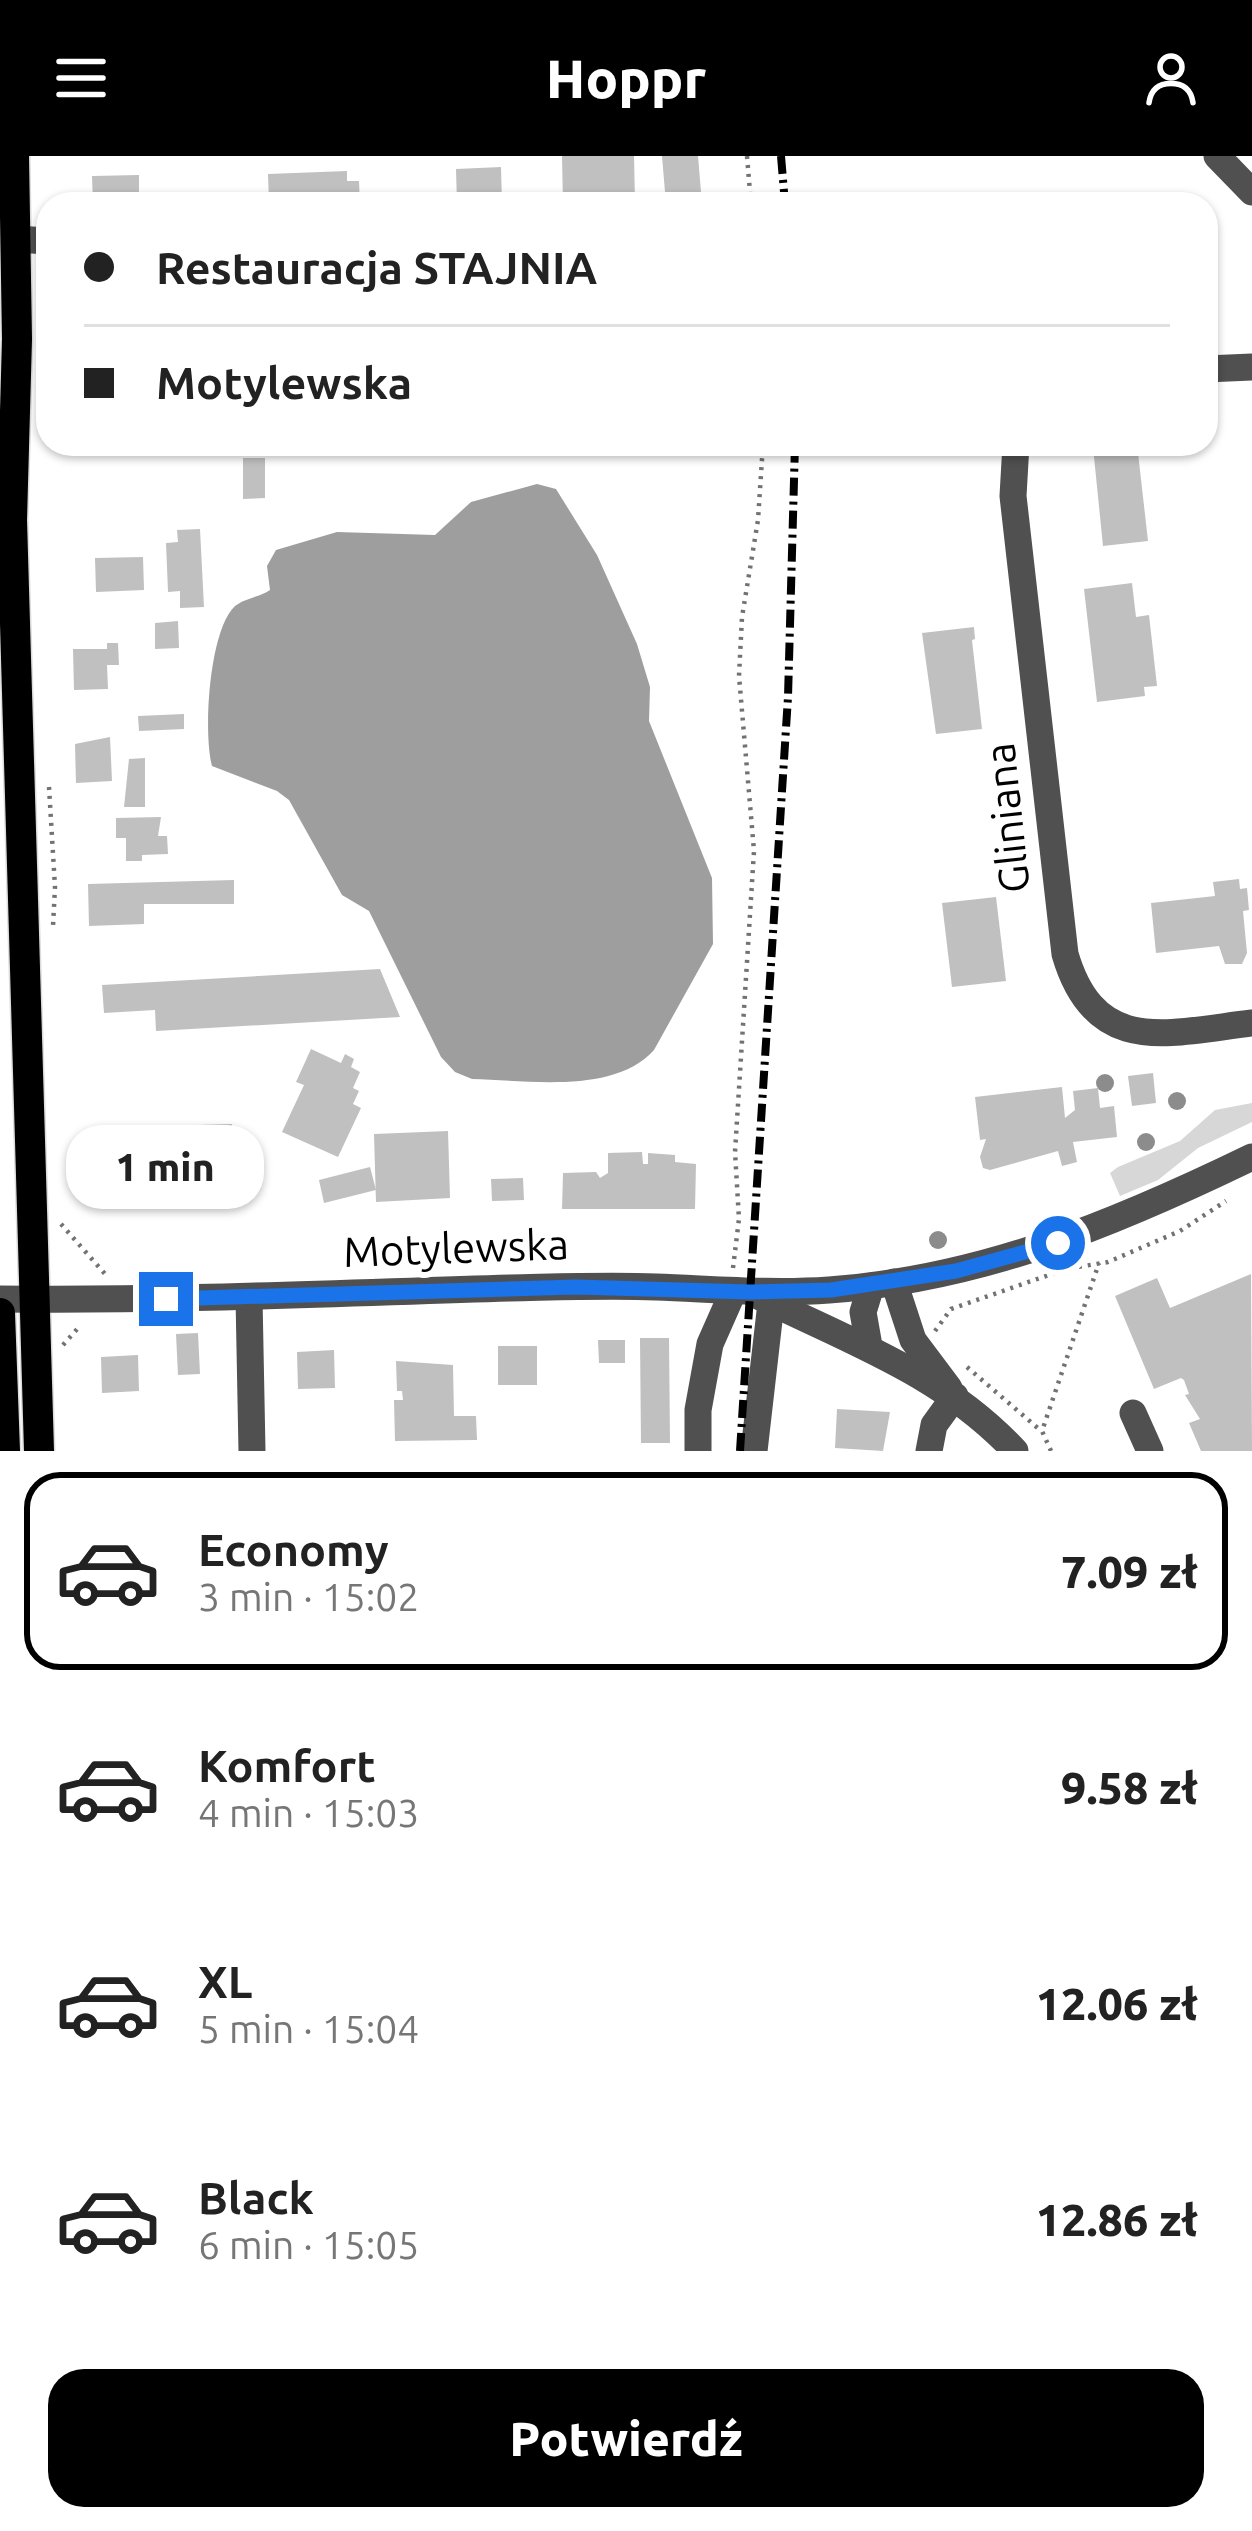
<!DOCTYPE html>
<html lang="pl">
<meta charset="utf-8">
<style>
:root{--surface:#fff;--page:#f2f2f2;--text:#222;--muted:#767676;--line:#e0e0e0;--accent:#000}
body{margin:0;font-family:Ubuntu,sans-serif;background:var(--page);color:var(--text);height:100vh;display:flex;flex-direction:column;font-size:45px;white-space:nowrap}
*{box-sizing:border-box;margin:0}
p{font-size:39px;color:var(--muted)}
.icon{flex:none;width:66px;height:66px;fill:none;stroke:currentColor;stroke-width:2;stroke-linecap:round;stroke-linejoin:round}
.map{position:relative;height:1295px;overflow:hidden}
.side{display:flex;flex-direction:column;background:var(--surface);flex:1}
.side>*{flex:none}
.banner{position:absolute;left:36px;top:36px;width:1182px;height:264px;border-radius:36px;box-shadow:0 3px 9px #0004;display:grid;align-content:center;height:264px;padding:0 48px;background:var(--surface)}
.end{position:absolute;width:54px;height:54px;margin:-27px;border:15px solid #1a73e8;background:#fff;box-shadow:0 0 0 6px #fff}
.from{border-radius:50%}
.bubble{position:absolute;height:84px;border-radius:36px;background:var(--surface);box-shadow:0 3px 9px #0004;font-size:39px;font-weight:800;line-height:84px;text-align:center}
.banner b{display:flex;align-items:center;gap:42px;height:114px;font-size:45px}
.banner b+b{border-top:3px solid var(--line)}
.banner i{width:30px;height:30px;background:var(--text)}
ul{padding:21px 0 0;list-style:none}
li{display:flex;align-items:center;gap:36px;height:198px;margin:0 24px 18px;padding:0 24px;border:6px solid transparent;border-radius:36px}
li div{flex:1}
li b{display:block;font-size:45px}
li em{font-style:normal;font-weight:800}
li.selected{border-color:var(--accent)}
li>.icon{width:108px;height:108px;stroke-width:1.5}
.button{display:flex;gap:24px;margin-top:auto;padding:24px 48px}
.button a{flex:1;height:138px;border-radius:36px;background:var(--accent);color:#fff;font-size:48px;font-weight:800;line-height:138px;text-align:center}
header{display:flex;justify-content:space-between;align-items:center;height:156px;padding:0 48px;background:var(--accent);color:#fff;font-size:54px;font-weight:800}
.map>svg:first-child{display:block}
.green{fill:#d7d7d7}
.water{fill:#9e9e9e}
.building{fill:#c0c0c0}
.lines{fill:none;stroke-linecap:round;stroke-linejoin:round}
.major-casing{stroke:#dbdbdb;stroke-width:33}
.path{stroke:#727272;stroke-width:4.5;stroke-dasharray:3 6;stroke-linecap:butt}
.minor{stroke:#505050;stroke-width:27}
.major{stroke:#000;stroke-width:30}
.rail{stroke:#000;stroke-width:8;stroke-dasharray:18 6 3 6;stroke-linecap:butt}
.tree{fill:#8c8c8c}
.route{stroke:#1a73e8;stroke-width:15}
.labels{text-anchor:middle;stroke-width:12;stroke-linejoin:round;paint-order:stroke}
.street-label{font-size:42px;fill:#000;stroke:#fff}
</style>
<header><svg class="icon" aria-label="menu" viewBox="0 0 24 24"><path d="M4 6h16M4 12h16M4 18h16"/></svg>Hoppr<svg class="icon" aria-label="person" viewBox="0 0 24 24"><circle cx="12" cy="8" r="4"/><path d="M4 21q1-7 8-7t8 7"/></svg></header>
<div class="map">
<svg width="1252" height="1295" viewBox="0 0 1252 1295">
<rect width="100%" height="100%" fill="#fff"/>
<!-- green -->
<polygon class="green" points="1252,947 1252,966 1198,992 1158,1024 1120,1040 1110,1017 1118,1011 1180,985 1215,954"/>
<!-- water -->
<path class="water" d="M537,328L556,333L597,399L637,488L650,531L649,565L712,722L713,788L654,894C614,939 526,924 472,923L455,916L441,901L369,755L342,739L289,644L277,635L212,610C203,577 209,474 235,450C245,442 260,441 270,434L267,410L276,394L337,376L435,379L471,346Z"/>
<!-- building -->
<g class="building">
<polygon points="562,0 634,0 635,48 563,48"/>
<polygon points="662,0 698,0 702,48 666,48"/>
<polygon points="501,11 502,48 457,48 456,13"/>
<polygon points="347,15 347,25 359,25 360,48 269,48 268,18"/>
<polygon points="139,19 139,48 93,48 92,20"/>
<polygon points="1137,288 1148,385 1103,390 1093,291"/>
<polygon points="243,302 265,302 265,342 243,343"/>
<polygon points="200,373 204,451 180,452 180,435 168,436 166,387 178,386 177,374"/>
<polygon points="143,401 144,434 96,436 95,402"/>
<polygon points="1132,427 1136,461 1149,459 1157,530 1144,531 1145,540 1097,546 1084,433"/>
<polygon points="178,465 179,492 155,493 155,467"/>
<polygon points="974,471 975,483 972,484 982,573 936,578 922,477"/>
<polygon points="107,487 118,487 119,509 107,509 108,533 74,534 73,493 107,493"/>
<polygon points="184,558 184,573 139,575 138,560"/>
<polygon points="110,581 112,625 76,627 75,588"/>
<polygon points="145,602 145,651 124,651 129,603"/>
<polygon points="161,661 158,680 167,680 168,698 142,699 142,705 126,705 126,682 116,682 116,662"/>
<polygon points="1239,723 1240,733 1247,732 1249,754 1243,755 1247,797 1242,808 1225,808 1219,790 1156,797 1151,747 1215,740 1213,726"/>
<polygon points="234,724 234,748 144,748 144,768 89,770 88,728"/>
<polygon points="996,741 1006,825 952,831 942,747"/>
<polygon points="380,813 400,861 156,875 155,854 104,857 102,829"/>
<polygon points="311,893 341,907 345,898 354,903 351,911 360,916 353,932 359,935 353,948 361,952 338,1001 282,976 304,929 296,926"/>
<polygon points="1153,917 1156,947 1132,950 1128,920"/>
<polygon points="1062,931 1065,962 1075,954 1073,935 1098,932 1100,952 1114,950 1117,981 1073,986 1077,1006 1062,1010 1058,995 990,1014 983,1012 980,1001 986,983 980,984 975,941"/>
<polygon points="232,968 232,980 240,979 243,1048 111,1053 108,985 166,982 165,970"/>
<polygon points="448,975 450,1042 376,1046 374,978"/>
<polygon points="642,996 643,1008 648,1008 648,997 675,999 675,1006 696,1008 695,1053 562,1053 563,1017 596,1016 600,1022 608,1017 608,997"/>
<polygon points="370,1011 376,1034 324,1047 319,1024"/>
<polygon points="523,1022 524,1044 492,1045 491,1023"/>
<polygon points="1251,1118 1252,1295 1201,1295 1189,1267 1200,1263 1185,1239 1189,1238 1184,1224 1181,1222 1154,1233 1115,1140 1157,1122 1170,1152"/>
<polygon points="198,1177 200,1218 178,1219 176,1178"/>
<polygon points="640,1182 669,1182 670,1287 641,1287"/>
<polygon points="598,1184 625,1184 625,1207 599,1207"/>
<rect x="498" y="1190" width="39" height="39"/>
<polygon points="334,1194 335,1232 298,1233 297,1196"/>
<polygon points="138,1199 139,1235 102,1237 101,1201"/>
<polygon points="396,1205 453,1209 454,1260 476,1260 477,1284 395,1285 394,1244 403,1244 402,1235 397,1235"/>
<polygon points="837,1253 890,1256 883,1295 835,1292"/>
</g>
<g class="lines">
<defs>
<g id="major">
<polyline points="14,0 17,183 12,364 39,1295"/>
<polyline points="0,1157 5,1295"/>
</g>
</defs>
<!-- major casing -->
<use href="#major" class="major-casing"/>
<!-- path -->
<g class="path">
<polyline points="747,0 751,48"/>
<polyline points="49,631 55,731 53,770"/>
<polyline points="61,1068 105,1118"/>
<polyline points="733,1112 739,1063 735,996 754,695 739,520 742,461 758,364 763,288"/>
<polyline points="935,1175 951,1153 1066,1113 1108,1106 1180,1075 1226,1045"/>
<polyline points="63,1189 79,1171"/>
<polyline points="967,1211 1040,1274"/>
<polyline points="1051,1295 1042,1275 1099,1107"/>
</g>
<!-- minor -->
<g class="minor">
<polyline points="1217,0 1252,36"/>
<polyline points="16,83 48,85"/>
<polyline points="1206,213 1252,211"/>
<path d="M1016,288L1013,340L1065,798C1095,901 1167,877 1252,867"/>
<polyline points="894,1126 913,1184 949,1232"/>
<path d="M754,1138C846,1184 943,1217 1015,1295"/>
<polyline points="249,1141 252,1295"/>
<path d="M0,1143C170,1145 340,1137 510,1132C559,1131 608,1129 656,1131C714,1133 771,1138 829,1134C982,1123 1116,1067 1252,1001"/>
<polyline points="869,1190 863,1156 871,1130"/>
<polyline points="1133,1257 1150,1295"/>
<polyline points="698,1295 698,1254 710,1188 733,1136"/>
<polyline points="754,1295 771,1147"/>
<polyline points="929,1295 934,1269 955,1240"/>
</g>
<!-- major -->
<use href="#major" class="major"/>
<!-- rail -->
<g class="rail">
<polyline points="781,0 785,48"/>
<polyline points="740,1295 788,541 795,288"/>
</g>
</g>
<!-- trees -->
<g class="tree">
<circle cx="1105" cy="927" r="9"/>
<circle cx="1177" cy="945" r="9"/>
<circle cx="1146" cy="986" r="9"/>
<circle cx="938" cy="1084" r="9"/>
</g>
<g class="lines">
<!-- route -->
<polyline class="route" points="166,1143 576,1131 750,1136 831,1134 956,1115 1058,1087"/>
</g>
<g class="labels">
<!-- street labels -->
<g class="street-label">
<text transform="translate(1007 662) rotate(-96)" y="15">Gliniana</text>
<text transform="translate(456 1092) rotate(-2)" y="15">Motylewska</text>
</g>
</g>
</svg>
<i class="end from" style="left:1058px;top:1087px"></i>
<i class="end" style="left:166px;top:1143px"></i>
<div class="bubble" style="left:66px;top:969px;width:198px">1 min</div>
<div class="banner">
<b><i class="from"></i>Restauracja STAJNIA</b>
<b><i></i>Motylewska</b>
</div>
</div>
<section class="side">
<ul>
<li class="selected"><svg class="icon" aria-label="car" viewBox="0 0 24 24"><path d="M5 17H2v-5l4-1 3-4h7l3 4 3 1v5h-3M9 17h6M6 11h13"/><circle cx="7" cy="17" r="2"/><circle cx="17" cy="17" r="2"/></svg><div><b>Economy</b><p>3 min · 15:02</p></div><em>7.09 zł</em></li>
<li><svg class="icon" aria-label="car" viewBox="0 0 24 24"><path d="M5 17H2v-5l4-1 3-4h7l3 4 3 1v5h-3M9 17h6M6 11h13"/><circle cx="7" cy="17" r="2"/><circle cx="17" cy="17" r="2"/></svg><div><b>Komfort</b><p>4 min · 15:03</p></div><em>9.58 zł</em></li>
<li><svg class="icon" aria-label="car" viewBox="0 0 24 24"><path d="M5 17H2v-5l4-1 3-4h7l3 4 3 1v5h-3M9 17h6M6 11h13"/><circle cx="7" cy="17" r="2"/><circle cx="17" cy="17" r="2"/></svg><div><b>XL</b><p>5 min · 15:04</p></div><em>12.06 zł</em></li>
<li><svg class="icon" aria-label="car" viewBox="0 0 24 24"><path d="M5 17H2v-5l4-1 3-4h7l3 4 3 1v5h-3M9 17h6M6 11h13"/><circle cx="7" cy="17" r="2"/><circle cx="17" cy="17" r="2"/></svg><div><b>Black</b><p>6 min · 15:05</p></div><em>12.86 zł</em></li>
</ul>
<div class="button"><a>Potwierdź</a></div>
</section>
